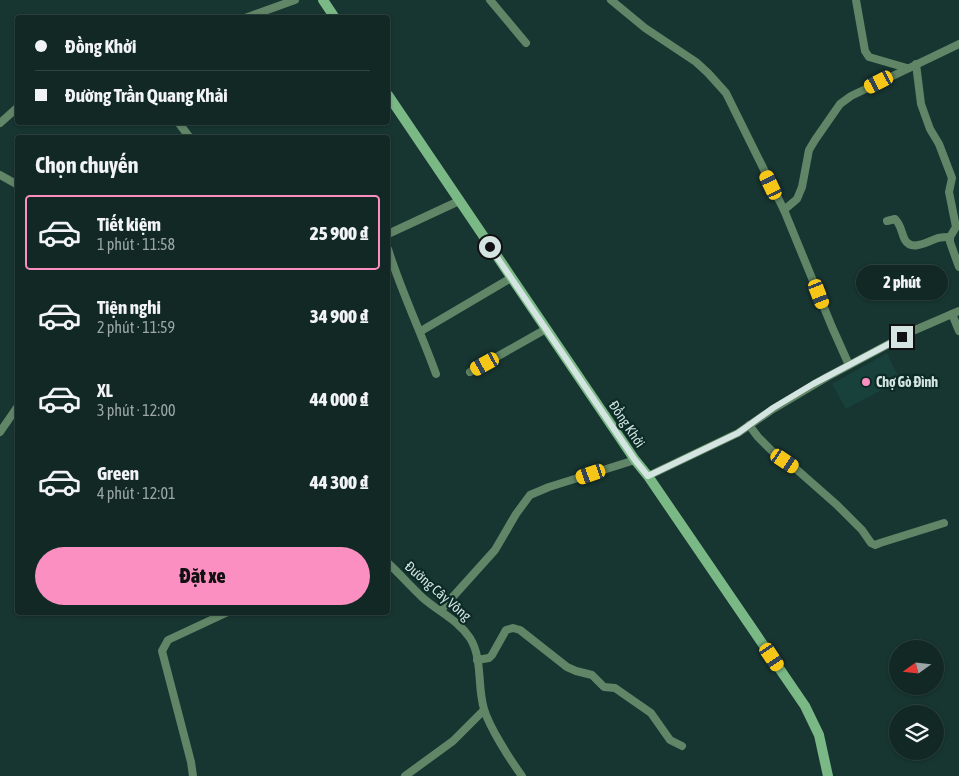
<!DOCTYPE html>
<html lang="vi">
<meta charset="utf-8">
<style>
:root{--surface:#112825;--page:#1e3432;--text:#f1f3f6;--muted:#9ca6a7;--line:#304442;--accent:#fc8fc1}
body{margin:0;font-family:"Asap Condensed",sans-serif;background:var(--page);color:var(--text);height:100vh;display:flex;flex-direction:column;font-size:19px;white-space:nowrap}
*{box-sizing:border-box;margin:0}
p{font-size:16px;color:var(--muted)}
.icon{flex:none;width:28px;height:28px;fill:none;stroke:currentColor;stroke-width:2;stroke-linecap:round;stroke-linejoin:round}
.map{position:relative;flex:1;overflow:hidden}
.side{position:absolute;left:15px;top:135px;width:375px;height:480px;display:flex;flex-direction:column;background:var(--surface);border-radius:5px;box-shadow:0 1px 4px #0004,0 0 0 1px var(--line)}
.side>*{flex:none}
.banner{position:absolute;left:15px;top:15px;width:375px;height:110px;border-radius:5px;box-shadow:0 1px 4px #0004,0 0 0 1px var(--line);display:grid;align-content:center;height:110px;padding:0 20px;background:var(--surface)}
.needle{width:32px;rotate:255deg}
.buttons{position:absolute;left:889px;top:640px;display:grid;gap:10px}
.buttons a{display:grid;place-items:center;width:55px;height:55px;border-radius:50%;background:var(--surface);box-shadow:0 1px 4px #0004,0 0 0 1px var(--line);font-size:25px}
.end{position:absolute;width:22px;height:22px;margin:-11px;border:6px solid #d4e5e1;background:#111;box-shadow:0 0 0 2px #111}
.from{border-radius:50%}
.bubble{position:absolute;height:35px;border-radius:18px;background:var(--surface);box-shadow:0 1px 4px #0004,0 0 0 1px var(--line);font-size:16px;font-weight:800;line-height:35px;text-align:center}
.car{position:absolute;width:15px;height:30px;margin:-15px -8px;border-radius:6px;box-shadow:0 0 4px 1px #0007;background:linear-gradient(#f5c518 24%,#345 0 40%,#f5c518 0 76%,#345 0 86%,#f5c518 0)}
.banner b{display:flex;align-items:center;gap:18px;height:48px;font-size:19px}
.banner b+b{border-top:1px solid var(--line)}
.banner i{width:12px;height:12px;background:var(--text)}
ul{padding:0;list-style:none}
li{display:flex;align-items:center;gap:15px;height:75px;margin:0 10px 8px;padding:0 10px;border:2px solid transparent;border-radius:5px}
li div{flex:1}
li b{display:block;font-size:19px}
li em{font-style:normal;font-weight:800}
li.selected{border-color:var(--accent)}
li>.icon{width:45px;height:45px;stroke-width:1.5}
h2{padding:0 20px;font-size:22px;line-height:60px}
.primary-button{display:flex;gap:10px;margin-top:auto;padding:10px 20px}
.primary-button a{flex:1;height:58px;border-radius:30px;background:var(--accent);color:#111;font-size:20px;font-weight:800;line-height:58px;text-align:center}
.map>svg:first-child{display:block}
.built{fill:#19413c}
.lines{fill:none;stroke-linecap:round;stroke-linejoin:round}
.street{stroke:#618667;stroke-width:8}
.secondary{stroke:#7ab886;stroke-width:10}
.route{stroke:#d4e5e1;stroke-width:6}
.poi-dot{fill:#fc8fc1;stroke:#0c2b27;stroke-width:2}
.labels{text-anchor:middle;stroke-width:4.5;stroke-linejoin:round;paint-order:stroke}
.poi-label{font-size:14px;font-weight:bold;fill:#d4e5e1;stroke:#0c2b27;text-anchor:start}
.street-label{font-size:14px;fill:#d4e5e1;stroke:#0c2b27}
</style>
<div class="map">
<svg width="959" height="776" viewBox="0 0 959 776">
<rect width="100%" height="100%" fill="#173531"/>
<!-- built -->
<polygon class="built" points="887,353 900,380 846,409 832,384"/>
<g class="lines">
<!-- street -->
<g class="street">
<polyline points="490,0 526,43"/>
<polyline points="611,0 645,28 696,62 708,73 726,93 784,210 832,327 849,365"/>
<polyline points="856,0 865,51 869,57 907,68"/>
<polyline points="245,18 295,0"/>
<polyline points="916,64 921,104 930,129 939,144 952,178 949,192 956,227 950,237 950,242 959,267"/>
<polyline points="178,122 190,138"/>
<polyline points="0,123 18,107"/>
<polyline points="0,175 18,185"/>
<polyline points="784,210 797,199 802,187 809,150 815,140 840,104 851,96 959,44"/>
<path d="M887,221L895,219C902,226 901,233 905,240C912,252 929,241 938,238C942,237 946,237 950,237"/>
<polyline points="388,234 459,201"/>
<path d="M388,249C401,291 421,332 436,374"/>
<polyline points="952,314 959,331"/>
<polyline points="421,331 511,278"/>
<polyline points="470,372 546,329"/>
<polyline points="749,425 758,437 772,451 795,468 837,505 862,530 871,543 875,545 880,543 944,523"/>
<polyline points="0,432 18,406"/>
<polyline points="648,476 738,433 773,409 827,377 915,330 959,311"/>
<path d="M388,563C400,574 411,587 423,598C439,612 458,620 470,638C483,659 477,686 484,709C489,727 511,761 522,776"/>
<polyline points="441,610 495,550 516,514 530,495 549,487 635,460"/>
<polyline points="477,660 489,658 492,655 506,630 513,628 520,630 567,667 576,671 592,675 604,687 615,688 651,713 670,740 682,746"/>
<polyline points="193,776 191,762 162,651 168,640 228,612"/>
<polyline points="405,776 453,741 484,710"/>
</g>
<!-- secondary -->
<g class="secondary">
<polyline points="323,0 335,18"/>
<polyline points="388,95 635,460 648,476 805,706 819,735 828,776"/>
</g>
</g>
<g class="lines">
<!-- route -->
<polyline class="route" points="490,247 635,460 648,476 738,433 773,408 813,384 902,337"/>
</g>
<!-- markers -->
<circle class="poi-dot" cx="866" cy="382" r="5"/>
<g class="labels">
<!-- poi labels -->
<g class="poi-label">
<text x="876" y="387">Chợ Gò Đình</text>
</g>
<!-- street labels -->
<g class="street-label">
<text transform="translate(627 424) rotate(56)" y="5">Đồng Khởi</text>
<text transform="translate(438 591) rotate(41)" y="5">Đường Cây Vông</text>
</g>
</g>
</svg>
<div class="buttons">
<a><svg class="needle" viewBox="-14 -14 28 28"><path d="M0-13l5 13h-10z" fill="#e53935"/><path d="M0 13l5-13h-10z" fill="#9ca6a7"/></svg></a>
<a><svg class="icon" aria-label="layers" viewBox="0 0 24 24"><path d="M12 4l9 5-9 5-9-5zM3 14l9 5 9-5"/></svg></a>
</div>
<i class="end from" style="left:490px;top:247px"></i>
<i class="end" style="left:902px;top:337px"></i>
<div class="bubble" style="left:856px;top:265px;width:92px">2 phút</div>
<i class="car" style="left:879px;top:82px;rotate:243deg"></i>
<i class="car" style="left:771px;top:185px;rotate:335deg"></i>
<i class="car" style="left:819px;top:294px;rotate:159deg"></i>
<i class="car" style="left:485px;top:364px;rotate:241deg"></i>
<i class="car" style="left:785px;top:461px;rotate:124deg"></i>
<i class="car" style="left:591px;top:474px;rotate:251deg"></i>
<i class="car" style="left:772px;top:657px;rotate:146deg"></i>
<div class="banner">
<b><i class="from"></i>Đồng Khởi</b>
<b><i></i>Đường Trần Quang Khải</b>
</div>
<section class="side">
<h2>Chọn chuyến</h2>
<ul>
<li class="selected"><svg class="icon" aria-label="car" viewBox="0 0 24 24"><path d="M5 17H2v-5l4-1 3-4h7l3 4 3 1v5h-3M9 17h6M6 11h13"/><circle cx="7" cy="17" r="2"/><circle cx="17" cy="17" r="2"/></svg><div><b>Tiết kiệm</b><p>1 phút · 11:58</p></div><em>25 900 ₫</em></li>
<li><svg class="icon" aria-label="car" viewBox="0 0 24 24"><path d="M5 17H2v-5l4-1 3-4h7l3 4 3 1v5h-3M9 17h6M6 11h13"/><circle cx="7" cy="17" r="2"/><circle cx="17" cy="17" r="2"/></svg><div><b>Tiện nghi</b><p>2 phút · 11:59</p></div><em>34 900 ₫</em></li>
<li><svg class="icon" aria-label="car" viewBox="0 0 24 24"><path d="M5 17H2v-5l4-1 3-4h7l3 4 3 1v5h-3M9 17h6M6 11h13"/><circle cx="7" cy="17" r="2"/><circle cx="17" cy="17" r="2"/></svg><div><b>XL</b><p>3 phút · 12:00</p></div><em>44 000 ₫</em></li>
<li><svg class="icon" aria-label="car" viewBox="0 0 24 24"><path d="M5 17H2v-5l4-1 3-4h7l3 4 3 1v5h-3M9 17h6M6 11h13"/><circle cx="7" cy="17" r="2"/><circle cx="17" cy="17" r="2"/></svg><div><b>Green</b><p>4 phút · 12:01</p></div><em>44 300 ₫</em></li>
</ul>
<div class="primary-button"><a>Đặt xe</a></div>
</section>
</div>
